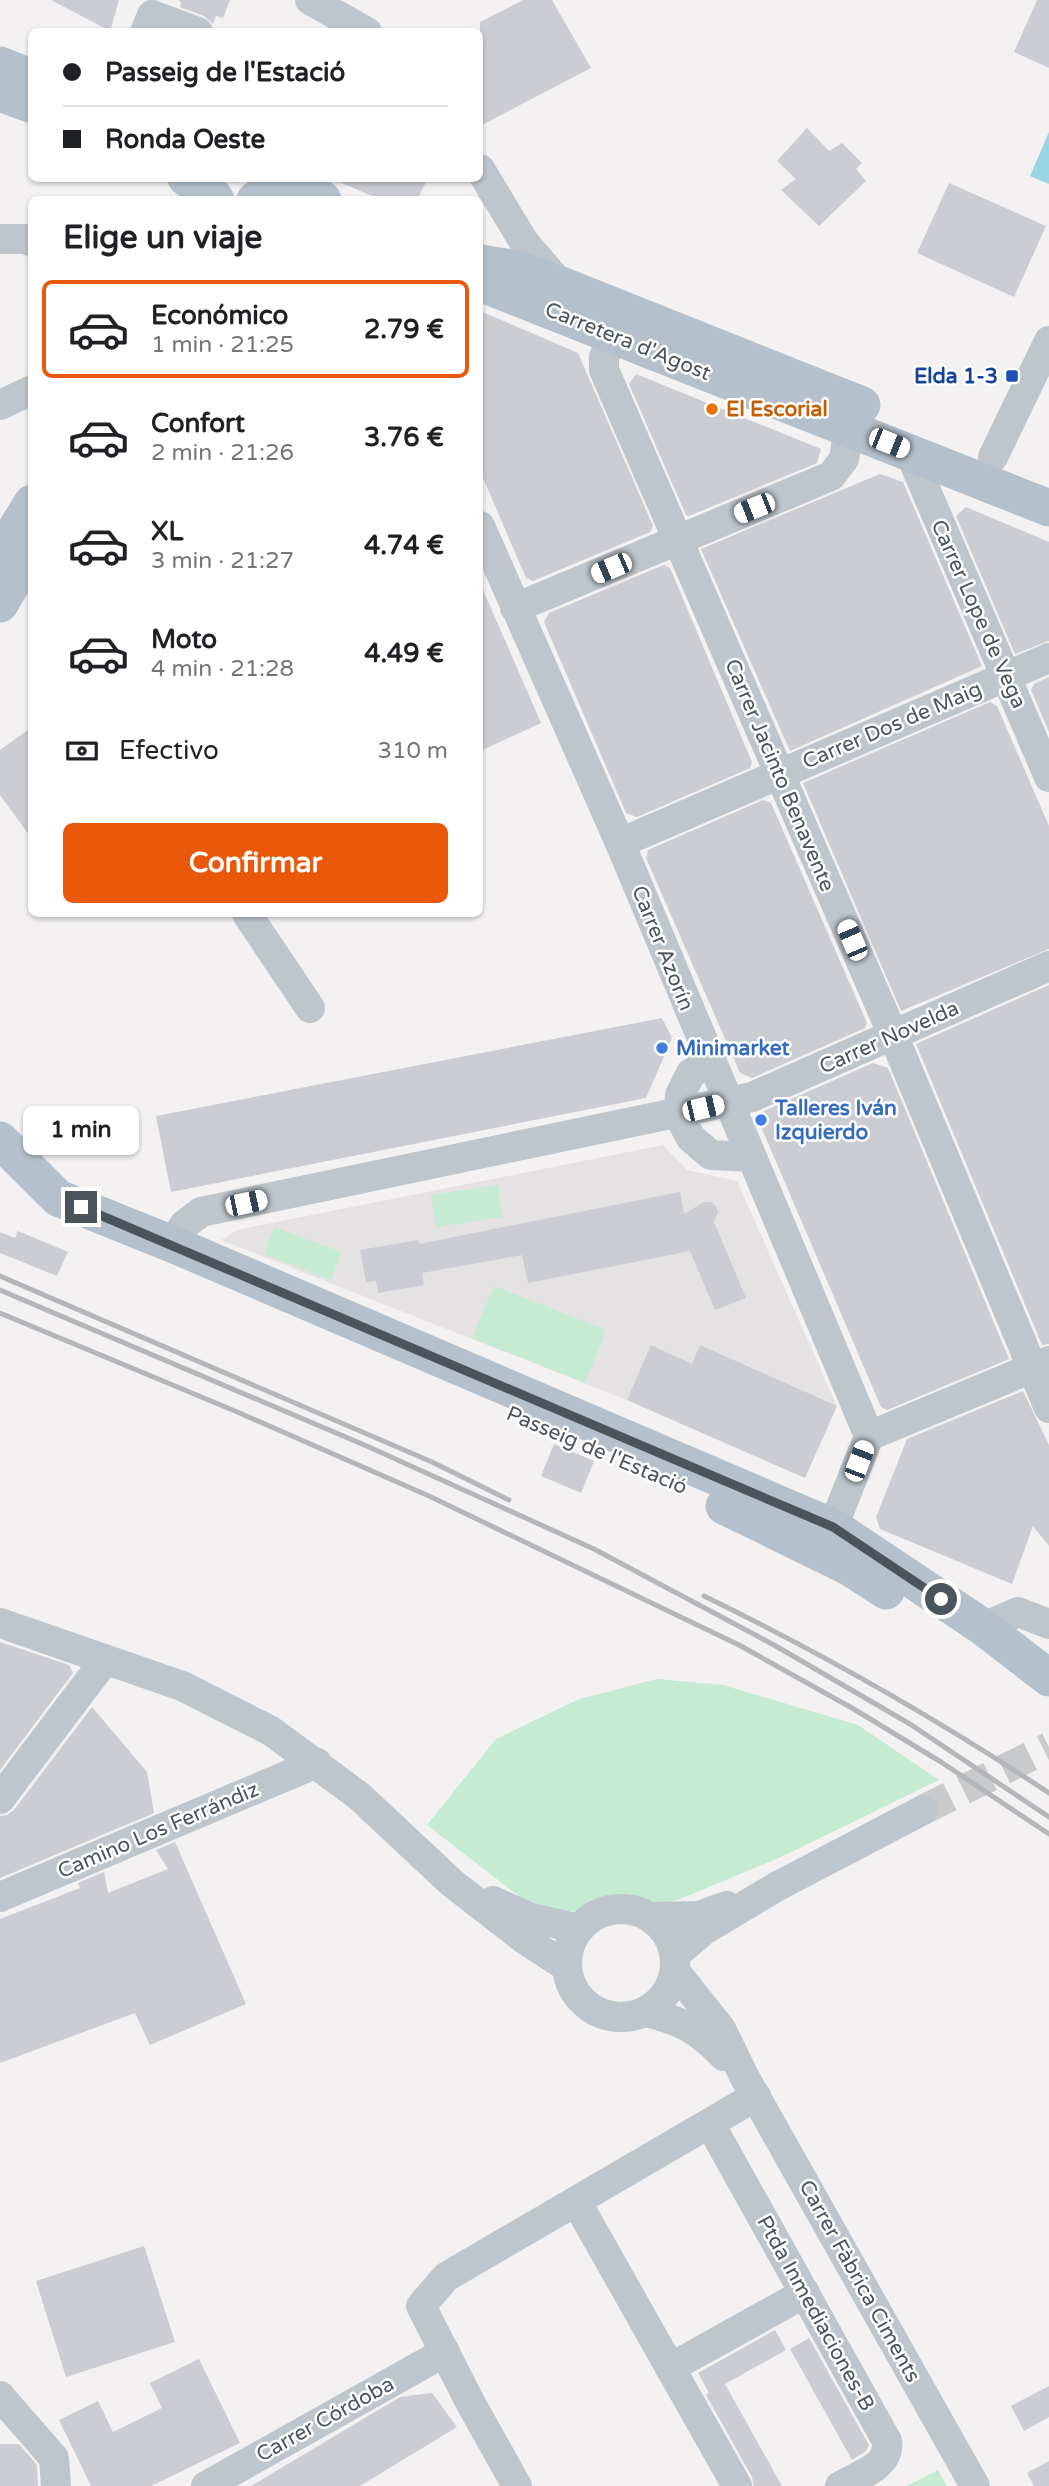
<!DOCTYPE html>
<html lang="es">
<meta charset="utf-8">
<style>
:root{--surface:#fff;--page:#f6f6f6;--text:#202124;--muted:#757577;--line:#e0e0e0;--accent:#ea580c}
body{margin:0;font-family:"Varela Round",sans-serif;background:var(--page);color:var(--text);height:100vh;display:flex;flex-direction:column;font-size:26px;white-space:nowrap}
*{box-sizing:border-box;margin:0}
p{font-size:23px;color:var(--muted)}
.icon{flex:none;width:38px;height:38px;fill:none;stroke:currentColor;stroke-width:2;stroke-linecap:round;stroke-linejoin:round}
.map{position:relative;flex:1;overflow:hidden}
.drawer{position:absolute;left:28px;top:196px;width:455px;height:721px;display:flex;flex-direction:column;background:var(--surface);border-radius:10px;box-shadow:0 2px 5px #0004}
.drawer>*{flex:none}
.guide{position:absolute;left:28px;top:28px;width:455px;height:154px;border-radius:10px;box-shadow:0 2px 5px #0004;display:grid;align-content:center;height:154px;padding:0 35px;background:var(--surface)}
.end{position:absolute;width:32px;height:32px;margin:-16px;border:9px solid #4b545c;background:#fff;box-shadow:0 0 0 4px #fff}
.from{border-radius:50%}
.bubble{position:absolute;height:49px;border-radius:10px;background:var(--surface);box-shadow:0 2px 5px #0004;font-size:23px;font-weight:700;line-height:49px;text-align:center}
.car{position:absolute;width:21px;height:42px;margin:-21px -10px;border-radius:9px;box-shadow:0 0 5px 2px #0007;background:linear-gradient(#fff 24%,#345 0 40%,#fff 0 76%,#345 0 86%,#fff 0)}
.guide b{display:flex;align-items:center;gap:24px;height:66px;font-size:26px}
.guide b+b{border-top:2px solid var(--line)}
.guide i{width:18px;height:18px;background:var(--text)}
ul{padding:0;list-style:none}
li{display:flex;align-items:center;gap:21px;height:98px;margin:0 14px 10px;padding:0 21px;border:4px solid transparent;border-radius:10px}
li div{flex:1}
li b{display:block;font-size:26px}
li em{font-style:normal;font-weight:700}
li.selected{border-color:var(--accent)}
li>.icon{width:63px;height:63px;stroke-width:1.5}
h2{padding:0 35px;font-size:32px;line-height:84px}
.pay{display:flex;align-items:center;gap:18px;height:77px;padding:0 35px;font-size:26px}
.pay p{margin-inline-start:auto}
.primary-button{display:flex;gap:14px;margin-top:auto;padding:14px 35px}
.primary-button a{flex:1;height:80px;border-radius:10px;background:var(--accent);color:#fff;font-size:28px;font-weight:700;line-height:80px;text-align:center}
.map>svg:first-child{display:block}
.education{fill:#e4e2e2}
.green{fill:#c5ebd3}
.water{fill:#97d5e3}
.building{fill:#cbcdd3}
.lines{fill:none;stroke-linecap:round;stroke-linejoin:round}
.minor-tunnel{stroke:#c9cacc;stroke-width:30;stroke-dasharray:30 15;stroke-linecap:butt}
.minor{stroke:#bec5cc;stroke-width:30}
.major{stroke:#b4c1cc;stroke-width:37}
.rail{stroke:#b4b6ba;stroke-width:5}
.route{stroke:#4b545c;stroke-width:9}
.transit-dot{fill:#1a4fb4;stroke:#fff;stroke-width:2.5}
.food-dot{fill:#e8710a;stroke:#fff;stroke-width:2.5}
.shop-dot{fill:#3f7fe0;stroke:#fff;stroke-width:2.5}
.labels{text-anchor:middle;stroke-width:5;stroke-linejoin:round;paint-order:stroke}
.street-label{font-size:21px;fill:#4b545c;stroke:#fff}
.transit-label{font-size:21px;font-weight:bold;fill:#164399;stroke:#fff;text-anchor:end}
.food-label{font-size:21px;font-weight:bold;fill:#c56008;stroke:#fff;text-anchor:start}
.shop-label{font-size:21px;font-weight:bold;fill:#366cbe;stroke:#fff;text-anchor:start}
</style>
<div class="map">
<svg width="1049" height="2486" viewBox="0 0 1049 2486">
<rect width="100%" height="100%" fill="#f3f1f1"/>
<!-- education -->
<polygon class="education" points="663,1145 687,1170 737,1181 837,1406 805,1478 627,1400 221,1240 237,1230"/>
<!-- green -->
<g class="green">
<polygon points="498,1185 502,1217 436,1227 431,1195"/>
<polygon points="274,1227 341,1252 331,1280 264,1254"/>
<polygon points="494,1286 606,1330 585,1383 472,1338"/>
<polygon points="657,1679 723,1685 858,1725 939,1780 781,1857 678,1900 656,1905 631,1896 597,1899 578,1911 559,1913 525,1901 427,1825 496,1739 579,1699"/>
<polygon points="938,2470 947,2486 907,2486"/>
</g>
<!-- water -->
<polygon class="water" points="1049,132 1049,184 1030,176"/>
<!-- building -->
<g class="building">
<polygon points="51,0 119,0 110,31"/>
<polygon points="179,0 230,0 223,18 216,16 213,24 204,16 180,7 181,3"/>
<polygon points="523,0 552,0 591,68 480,126 480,22"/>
<polygon points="1037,0 1049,0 1049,68 1014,52"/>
<polygon points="807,128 829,151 842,143 862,163 856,169 866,181 819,226 781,190 796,179 777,161"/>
<polygon points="428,178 417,200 382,200 332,179"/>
<polygon points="949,183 1046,226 1014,297 917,253"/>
<polygon points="480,311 578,353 653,526 650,532 533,581 526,578 480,471"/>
<polygon points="636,374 821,449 817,463 689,516 686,515 629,384"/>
<polygon points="880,474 903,482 982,666 790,751 701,549"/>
<polygon points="966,507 1049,542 1049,641 1015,654 956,516"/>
<polygon points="664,565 670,568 752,762 750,768 637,817 626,813 544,622 549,613"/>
<polygon points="480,583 541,723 480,751"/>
<polygon points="1049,677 1049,732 1031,690 1034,684"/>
<polygon points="990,702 997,706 1049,826 1049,949 901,1011 803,783"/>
<polygon points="32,727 32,839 0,795 0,750"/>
<polygon points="763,800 771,803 867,1023 865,1028 752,1078 740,1073 646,858 648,850"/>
<polygon points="1049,985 1049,1344 1042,1345 916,1044"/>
<polygon points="662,1018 672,1038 646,1098 171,1192 156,1116"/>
<polygon points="873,1063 888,1068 1009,1359 887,1410 881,1407 759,1122 764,1111"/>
<polygon points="680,1192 684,1214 704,1202 711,1202 716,1206 718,1212 714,1222 746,1298 715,1310 690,1251 528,1283 522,1255 422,1273 424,1285 378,1293 376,1281 366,1282 360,1250 418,1240 419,1244"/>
<polygon points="18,1231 68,1252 57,1276 0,1253 0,1232 15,1238"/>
<polygon points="651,1345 692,1364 700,1345 837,1406 805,1478 627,1400"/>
<polygon points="1023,1391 1049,1445 1049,1546 1033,1526 1012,1584 880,1529 876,1517 907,1439"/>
<polygon points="554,1444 594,1461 581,1493 541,1476"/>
<polygon points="0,1642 69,1665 73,1673 0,1770"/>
<polygon points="92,1707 147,1772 154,1813 0,1878 0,1816 7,1815 14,1810"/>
<polygon points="175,1842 246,2004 150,2045 135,2013 0,2063 0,1919 80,1888 78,1883 104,1872 108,1893 168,1869 156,1850"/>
<polygon points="144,2246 175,2342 66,2377 36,2281"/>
<polygon points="775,2330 786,2350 725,2384 782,2486 754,2486 752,2477 706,2395 709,2393 698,2373"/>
<polygon points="809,2338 869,2445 866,2451 852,2460 790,2349"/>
<polygon points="199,2359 240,2443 151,2486 91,2486 59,2420 98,2401 113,2432 162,2408 150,2383"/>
<polygon points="1049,2386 1049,2417 1024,2431 1011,2406"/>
<polygon points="432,2393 457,2427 360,2486 251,2486 400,2397"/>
<polygon points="0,2444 19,2444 37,2465 38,2486 0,2486"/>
<polygon points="1049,2461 1049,2486 1034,2486 1027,2473"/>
</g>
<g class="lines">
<!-- minor-tunnel -->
<polyline class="minor-tunnel" points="923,1810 1049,1747"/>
<!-- minor -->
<g class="minor">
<polyline points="310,0 367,32"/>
<polyline points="145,32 152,15 198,32"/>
<polyline points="480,169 524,242 561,285"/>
<polyline points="0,239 25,239 32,242"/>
<polyline points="612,336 604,357 604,370 893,1035 1049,1408"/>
<polyline points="0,405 32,390"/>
<polyline points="909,451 1049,777"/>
<polyline points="993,457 1049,341"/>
<polyline points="480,526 620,843 869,1436 833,1527"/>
<polyline points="515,608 831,476 844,459 849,427"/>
<polyline points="620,843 1049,658"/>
<polyline points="247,914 310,1008"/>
<polyline points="710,1062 691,1073 680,1095 678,1114 691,1138 711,1155 751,1157"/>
<polyline points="172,1244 184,1225 201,1212 752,1097 1049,966"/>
<polyline points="869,1436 1049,1361"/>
<polyline points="0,1623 182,1686 271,1731 359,1796 452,1883 524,1939 567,1967"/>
<polyline points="983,1627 1018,1612 1049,1624"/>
<polyline points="0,1799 105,1660"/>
<polyline points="0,1897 317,1763"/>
<polyline points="493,1901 528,1917 579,1929"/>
<circle cx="621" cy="1963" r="54"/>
<polyline points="649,1917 699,1916 727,1906"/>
<polyline points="675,1955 704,1930 776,1887 923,1810"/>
<polyline points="675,1971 721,2029 744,2076 975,2486"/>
<path d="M646,2012C682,2021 698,2029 724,2056"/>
<path d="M710,2124L887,2441C891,2466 858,2476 840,2486"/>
<polyline points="576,2201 737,2486"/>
<polyline points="670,2368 805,2293"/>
<polyline points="0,2396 54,2458 56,2486"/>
<polyline points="206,2486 445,2352"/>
<polyline points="517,2486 470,2402 421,2306 446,2277 756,2096"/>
</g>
<!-- major -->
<g class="major">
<polyline points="0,65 32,78"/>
<polyline points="0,93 32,105"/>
<polyline points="186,178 212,194 216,200"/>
<path d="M255,200C278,183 300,180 323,200"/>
<polyline points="480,263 517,269 561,285 862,405"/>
<polyline points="480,283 1049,508"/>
<polyline points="0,555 32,503"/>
<polyline points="0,604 32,549"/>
<polyline points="0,1140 58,1198 172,1244 833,1527 983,1627 1049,1678"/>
<polyline points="724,1506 849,1567 886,1591"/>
</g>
<!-- rail -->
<g class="rail">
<polyline points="0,1276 432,1462 509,1500"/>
<polyline points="0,1290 369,1447 594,1549 774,1645 910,1724 1049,1817"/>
<polyline points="0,1313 235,1411 429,1496 739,1645 852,1708 941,1762 1049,1834"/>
<path d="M704,1596C823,1654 939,1720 1049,1793"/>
</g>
</g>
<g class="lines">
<!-- route -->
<polyline class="route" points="81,1207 833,1527 941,1599"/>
</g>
<!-- markers -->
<rect class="transit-dot" x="1005" y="369" width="14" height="14" rx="3.5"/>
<circle class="food-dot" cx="712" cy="409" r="7"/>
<g class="shop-dot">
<circle cx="662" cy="1048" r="7"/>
<circle cx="761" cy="1120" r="7"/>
</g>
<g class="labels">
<!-- street labels -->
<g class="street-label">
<text transform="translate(628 341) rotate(22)" y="7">Carretera d'Agost</text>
<text transform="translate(979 614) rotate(66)" y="7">Carrer Lope de Vega</text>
<text transform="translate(892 725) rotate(-23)" y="7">Carrer Dos de Maig</text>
<text transform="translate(780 775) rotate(67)" y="7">Carrer Jacinto Benavente</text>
<text transform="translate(663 948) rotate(68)" y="7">Carrer Azorín</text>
<text transform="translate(889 1037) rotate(-24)" y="7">Carrer Novelda</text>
<text transform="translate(597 1450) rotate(23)" y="7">Passeig de l'Estació</text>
<text transform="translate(158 1830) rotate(-23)" y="7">Camino Los Ferrándiz</text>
<text transform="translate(860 2281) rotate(61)" y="7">Carrer Fàbrica Ciments</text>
<text transform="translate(816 2313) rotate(61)" y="7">Ptda Inmediaciones-B</text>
<text transform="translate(325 2419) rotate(-29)" y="7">Carrer Córdoba</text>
</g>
<!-- transit labels -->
<g class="transit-label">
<text x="998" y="383">Elda 1-3</text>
</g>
<!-- food labels -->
<g class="food-label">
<text x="726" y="416">El Escorial</text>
</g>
<!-- shop labels -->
<g class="shop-label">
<text x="676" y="1055">Minimarket</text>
<text x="775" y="1115">Talleres Iván<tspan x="775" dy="24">Izquierdo</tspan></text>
</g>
</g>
</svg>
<i class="end from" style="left:941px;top:1599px"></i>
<i class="end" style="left:81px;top:1207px"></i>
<div class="bubble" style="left:23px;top:1106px;width:116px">1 min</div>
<i class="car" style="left:889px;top:443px;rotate:112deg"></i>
<i class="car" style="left:754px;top:508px;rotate:248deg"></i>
<i class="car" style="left:611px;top:568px;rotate:247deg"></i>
<i class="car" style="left:852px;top:940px;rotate:337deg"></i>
<i class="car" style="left:703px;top:1108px;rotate:77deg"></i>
<i class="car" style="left:246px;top:1203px;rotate:78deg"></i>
<i class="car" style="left:859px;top:1461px;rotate:21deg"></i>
<div class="guide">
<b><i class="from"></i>Passeig de l'Estació</b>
<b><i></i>Ronda Oeste</b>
</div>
<section class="drawer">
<h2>Elige un viaje</h2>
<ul>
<li class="selected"><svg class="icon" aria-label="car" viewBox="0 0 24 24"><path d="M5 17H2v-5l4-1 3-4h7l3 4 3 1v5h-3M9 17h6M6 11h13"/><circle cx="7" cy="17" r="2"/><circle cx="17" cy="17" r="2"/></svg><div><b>Económico</b><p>1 min · 21:25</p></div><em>2.79 €</em></li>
<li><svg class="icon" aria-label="car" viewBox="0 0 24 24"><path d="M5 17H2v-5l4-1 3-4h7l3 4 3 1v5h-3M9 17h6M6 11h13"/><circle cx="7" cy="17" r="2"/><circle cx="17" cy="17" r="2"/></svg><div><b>Confort</b><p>2 min · 21:26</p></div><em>3.76 €</em></li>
<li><svg class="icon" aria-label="car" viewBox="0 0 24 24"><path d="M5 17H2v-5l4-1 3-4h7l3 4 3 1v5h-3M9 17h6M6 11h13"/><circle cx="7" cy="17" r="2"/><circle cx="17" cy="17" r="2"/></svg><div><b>XL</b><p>3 min · 21:27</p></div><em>4.74 €</em></li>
<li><svg class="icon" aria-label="car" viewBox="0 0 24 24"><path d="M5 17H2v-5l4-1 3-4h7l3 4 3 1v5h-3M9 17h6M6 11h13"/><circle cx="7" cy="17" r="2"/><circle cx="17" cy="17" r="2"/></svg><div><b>Moto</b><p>4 min · 21:28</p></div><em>4.49 €</em></li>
</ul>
<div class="pay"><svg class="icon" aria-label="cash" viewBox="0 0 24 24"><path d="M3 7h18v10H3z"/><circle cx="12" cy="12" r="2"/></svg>Efectivo<p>310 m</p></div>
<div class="primary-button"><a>Confirmar</a></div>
</section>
</div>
